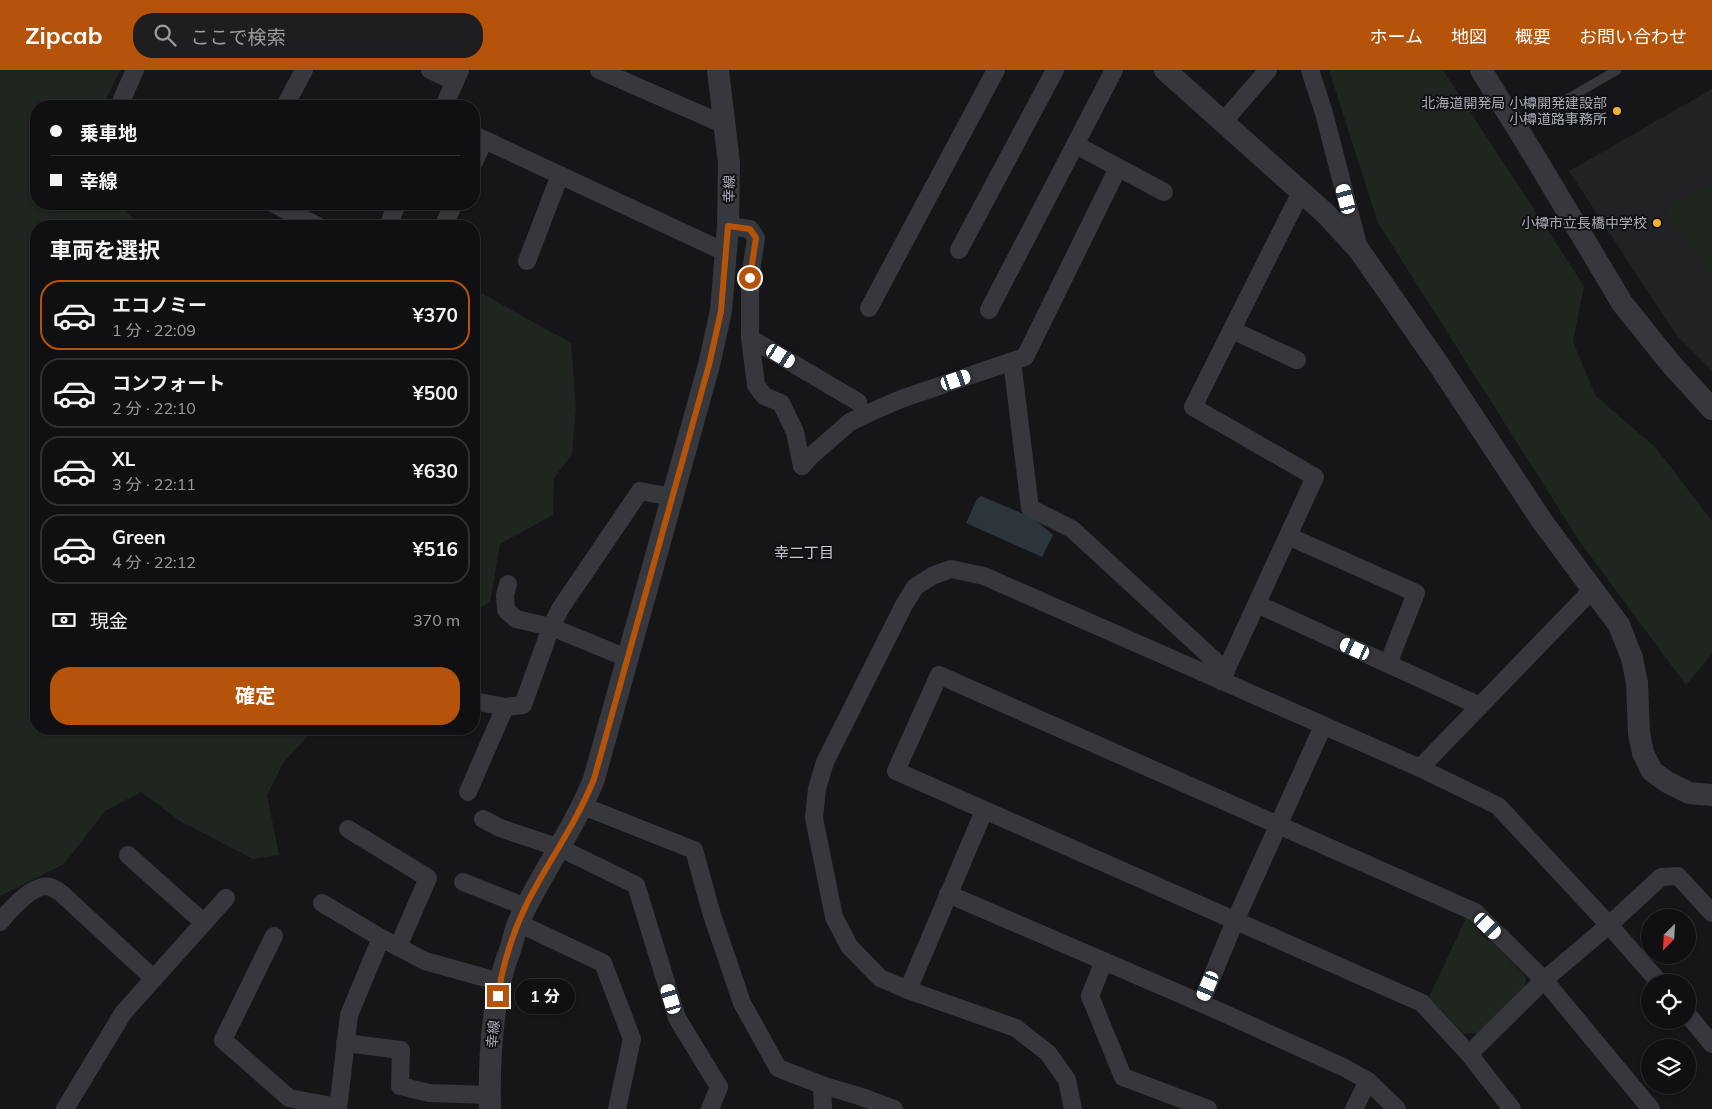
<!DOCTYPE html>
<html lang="ja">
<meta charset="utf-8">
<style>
:root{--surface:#101012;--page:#1e1e20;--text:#f1f3f6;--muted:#9c9d9f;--line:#303032;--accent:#b45309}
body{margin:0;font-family:Mulish,"Noto Sans JP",sans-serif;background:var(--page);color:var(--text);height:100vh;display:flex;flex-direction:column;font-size:19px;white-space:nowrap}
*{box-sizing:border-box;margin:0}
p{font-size:16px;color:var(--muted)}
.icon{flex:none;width:28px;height:28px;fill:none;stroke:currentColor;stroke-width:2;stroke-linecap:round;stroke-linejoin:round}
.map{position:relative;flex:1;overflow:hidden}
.drawer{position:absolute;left:30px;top:150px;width:450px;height:515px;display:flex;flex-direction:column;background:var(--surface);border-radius:20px;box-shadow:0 1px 4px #0004,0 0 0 1px var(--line)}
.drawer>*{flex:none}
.hud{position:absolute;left:30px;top:30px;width:450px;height:110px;border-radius:20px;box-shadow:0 1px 4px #0004,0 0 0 1px var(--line);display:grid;align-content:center;height:110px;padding:0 20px;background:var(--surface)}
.needle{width:32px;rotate:204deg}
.fabs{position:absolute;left:1641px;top:839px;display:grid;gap:10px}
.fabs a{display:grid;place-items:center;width:55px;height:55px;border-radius:50%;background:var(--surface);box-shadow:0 1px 4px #0004,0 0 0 1px var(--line);font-size:25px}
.end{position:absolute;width:22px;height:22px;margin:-11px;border:6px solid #b45309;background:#fff;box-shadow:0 0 0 2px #fff}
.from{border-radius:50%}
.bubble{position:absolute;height:35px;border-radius:18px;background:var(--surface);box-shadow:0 1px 4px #0004,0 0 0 1px var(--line);font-size:16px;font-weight:700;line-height:35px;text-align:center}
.car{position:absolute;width:15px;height:30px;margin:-15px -8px;border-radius:6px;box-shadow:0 0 4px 1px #0007;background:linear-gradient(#fff 24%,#345 0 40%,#fff 0 76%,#345 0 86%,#fff 0)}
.hud b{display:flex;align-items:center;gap:18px;height:48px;font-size:19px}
.hud b+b{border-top:1px solid var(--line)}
.hud i{width:12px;height:12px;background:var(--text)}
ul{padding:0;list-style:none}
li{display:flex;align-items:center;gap:15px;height:70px;margin:0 10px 8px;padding:0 10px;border:2px solid var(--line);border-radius:20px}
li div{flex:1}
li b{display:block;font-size:19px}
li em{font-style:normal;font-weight:700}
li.on{border-color:var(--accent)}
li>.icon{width:45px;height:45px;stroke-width:1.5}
h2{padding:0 20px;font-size:22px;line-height:60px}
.pay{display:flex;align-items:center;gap:12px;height:55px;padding:0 20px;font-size:19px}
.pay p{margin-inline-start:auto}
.action{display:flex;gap:10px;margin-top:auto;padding:10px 20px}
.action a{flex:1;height:58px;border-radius:20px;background:var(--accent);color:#fff;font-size:20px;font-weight:700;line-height:58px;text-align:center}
header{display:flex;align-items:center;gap:30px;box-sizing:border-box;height:70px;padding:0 25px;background:var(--accent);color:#fff}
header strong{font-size:24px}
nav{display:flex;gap:28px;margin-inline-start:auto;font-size:18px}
.search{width:350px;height:45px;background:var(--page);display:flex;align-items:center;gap:12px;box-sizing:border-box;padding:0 18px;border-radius:20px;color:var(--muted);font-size:19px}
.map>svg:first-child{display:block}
.built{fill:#222225}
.green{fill:#1e261f}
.water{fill:#2c353c}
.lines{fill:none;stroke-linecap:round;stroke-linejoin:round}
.service{stroke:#37383d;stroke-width:9}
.minor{stroke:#37383d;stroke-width:18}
.tertiary{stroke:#37383d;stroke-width:22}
.route{stroke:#b45309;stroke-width:6}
.poi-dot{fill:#f2b134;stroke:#111113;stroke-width:2}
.labels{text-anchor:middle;stroke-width:4;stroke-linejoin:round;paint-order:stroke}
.poi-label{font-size:14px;fill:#a8adb8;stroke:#111113;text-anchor:end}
.street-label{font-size:14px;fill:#a8adb8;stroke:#111113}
.neighbourhood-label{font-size:15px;fill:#c9ccd4;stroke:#111113}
</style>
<header>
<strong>Zipcab</strong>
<div class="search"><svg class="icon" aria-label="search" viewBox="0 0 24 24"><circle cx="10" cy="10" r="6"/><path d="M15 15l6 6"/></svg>ここで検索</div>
<nav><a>ホーム</a><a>地図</a><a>概要</a><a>お問い合わせ</a></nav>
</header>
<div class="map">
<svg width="1712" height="1039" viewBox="0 0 1712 1039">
<rect width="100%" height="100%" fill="#161618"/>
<!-- built -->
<polygon class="built" points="1712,19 1712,301 1677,266 1569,101"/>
<!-- green -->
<g class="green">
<polygon points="0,0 120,0 103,36 36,36 36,134 119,134 140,156 36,156 36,659 399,659 397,666 308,666 283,693 267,725 279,785 253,789 180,751 141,722 105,741 64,794 0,826"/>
<polygon points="1329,0 1443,0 1584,216 1573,272 1596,326 1656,378 1712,451 1712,584 1686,615 1580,472 1378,153"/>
<polygon points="1712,111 1712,208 1665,141"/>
<polygon points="474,219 571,273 576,339 572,384 554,408 553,445 500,474 490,532 474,541"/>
<polygon points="1467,846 1526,907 1525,919 1477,963 1464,964 1429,927"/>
</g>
<!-- water -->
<polygon class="water" points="981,426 1033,448 1053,465 1042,487 966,453 977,429"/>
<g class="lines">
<!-- service -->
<polyline class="service" points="1517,58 1617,0"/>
<!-- minor -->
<g class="minor">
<polyline points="430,0 455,12"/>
<polyline points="599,0 725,55"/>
<polyline points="1310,0 1324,43 1359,179"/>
<polyline points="122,29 135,0"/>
<polyline points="285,36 304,0"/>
<polyline points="444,36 460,0"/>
<polyline points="1223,52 1268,0"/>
<polyline points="474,65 727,183"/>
<polyline points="1076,75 1164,122"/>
<polyline points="474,92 484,70"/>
<polyline points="274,134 318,156"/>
<polyline points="388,156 397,134"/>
<polyline points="443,156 454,134"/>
<polyline points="728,156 750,159 756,168 750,208 750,268 756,315 764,326 781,333 795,362 802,396"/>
<polyline points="959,180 1055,0"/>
<polyline points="527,191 560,105"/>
<polyline points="869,238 996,0"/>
<polyline points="989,240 1114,0"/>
<polyline points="1232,260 1297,290"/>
<polyline points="750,268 858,332"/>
<polyline points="1012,291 1030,438 1072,459 1226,601"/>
<polyline points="802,396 811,386 850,352 871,342 901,329 1025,287 1118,98"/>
<polyline points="1288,466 1416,523 1388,594"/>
<polyline points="508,514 505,525 506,540 516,549 551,557 627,588"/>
<polyline points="1257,534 1480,636"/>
<polyline points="1221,611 1315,407 1193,337 1301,122"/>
<polyline points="474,631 505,637 523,635 551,557 560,539 640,421 672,427"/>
<polyline points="1420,698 1592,520"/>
<polyline points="468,722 505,637"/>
<polyline points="583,736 694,780 712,845 742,933 778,998 822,1015 862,1027 894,1039"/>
<polyline points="483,749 500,758 560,778 636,815 677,948 719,1017 710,1039"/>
<polyline points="348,759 428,808 398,877"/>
<polyline points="128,785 204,853"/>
<polyline points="463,812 526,837"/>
<polyline points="948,824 1201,933 1343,997 1368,1011 1397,1039"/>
<polyline points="322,833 381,868"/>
<path d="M0,852C9,841 34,812 50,817C54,818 58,821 61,823L153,908"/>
<polyline points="518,853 603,893 632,969 617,1039"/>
<polyline points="274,866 223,970 289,1028 338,1037"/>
<polyline points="1104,891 1090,926 1123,1007 1208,1039"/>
<polyline points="908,920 984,741"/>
<polyline points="1201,933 1235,851 1323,656"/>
<polyline points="1688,945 1712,974"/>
<polyline points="345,973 401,980 400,1016 429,1023 490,1025"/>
<polyline points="1469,984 1544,910 1609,855 1661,807 1678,806 1712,843"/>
<polyline points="822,1015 823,1039"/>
<polyline points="65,1039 123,943 226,828"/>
<polyline points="338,1039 349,945 381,868 425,891 500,912"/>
<polyline points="1073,1039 1067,1010 1048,983 1016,958 908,920 880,908 849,876 834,847 814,748 817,719 825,692 904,535 915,517 932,506 951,499 984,506 1420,698 1498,736 1609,855 1659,912"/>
<polyline points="1354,1039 1368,1011"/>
<polyline points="1512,1039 1469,984 1422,933 896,701 939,605 1475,842 1544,910 1651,1039"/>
</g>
<!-- tertiary -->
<g class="tertiary">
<polyline points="1165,0 1326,144 1359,180 1439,295 1542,451 1619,555 1632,588 1637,613 1639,663 1643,683 1652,701 1667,712 1689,723 1712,725"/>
<polyline points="1481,0 1535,87 1622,233 1671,294 1712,339"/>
<path d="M490,1039C489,998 491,954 500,913C502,902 506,891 510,880C513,871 515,860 519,851C542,802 574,759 594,709L709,295L721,241L728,156L729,93L718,0"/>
</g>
</g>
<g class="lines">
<!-- route -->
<path class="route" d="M498,926C504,886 519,845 539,811C559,776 579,746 594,709L709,295L721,241L728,156L750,159L756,168L750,208"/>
</g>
<!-- markers -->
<g class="poi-dot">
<circle cx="1617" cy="41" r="5"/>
<circle cx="1657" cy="153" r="5"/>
</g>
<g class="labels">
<!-- poi labels -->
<g class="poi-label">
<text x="1607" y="38">北海道開発局 小樽開発建設部<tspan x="1607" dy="16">小樽道路事務所</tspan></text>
<text x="1647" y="158">小樽市立長橋中学校</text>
</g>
<!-- street labels -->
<g class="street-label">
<text transform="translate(729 119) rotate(-89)" y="5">幸線</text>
<text transform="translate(493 964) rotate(-85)" y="5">幸線</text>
</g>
<!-- neighbourhood labels -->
<g class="neighbourhood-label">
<text x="804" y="488">幸二丁目</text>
</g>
</g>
</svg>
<div class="fabs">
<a><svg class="needle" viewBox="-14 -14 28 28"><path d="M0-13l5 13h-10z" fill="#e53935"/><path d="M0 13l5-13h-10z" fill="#9c9d9f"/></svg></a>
<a><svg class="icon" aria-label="locate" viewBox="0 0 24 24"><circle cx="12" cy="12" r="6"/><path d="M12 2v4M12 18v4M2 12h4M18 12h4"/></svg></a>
<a><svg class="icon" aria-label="layers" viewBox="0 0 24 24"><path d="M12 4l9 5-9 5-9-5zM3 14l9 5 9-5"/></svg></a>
</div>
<i class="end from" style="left:750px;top:208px"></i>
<i class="end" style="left:498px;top:926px"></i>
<div class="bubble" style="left:515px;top:909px;width:60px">1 分</div>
<i class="car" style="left:1346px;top:129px;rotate:345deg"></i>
<i class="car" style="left:781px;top:286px;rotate:121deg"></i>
<i class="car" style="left:956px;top:310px;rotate:71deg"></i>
<i class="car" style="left:1355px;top:579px;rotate:295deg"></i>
<i class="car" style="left:1488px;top:856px;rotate:134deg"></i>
<i class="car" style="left:1208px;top:916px;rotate:203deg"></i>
<i class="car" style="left:671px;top:929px;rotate:343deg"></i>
<div class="hud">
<b><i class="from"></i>乗車地</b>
<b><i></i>幸線</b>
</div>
<section class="drawer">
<h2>車両を選択</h2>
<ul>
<li class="on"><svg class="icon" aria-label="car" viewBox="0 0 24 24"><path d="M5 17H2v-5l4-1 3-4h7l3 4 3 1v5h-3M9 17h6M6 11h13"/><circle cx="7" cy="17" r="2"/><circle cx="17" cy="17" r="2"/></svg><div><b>エコノミー</b><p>1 分 · 22:09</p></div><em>¥370</em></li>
<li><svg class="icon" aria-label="car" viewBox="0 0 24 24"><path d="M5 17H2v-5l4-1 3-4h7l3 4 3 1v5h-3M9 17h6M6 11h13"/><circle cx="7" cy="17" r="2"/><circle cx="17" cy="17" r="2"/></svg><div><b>コンフォート</b><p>2 分 · 22:10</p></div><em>¥500</em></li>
<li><svg class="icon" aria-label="car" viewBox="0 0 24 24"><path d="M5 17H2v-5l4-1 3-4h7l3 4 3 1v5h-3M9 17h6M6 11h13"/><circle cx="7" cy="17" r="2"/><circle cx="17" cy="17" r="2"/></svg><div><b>XL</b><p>3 分 · 22:11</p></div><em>¥630</em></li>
<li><svg class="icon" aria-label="car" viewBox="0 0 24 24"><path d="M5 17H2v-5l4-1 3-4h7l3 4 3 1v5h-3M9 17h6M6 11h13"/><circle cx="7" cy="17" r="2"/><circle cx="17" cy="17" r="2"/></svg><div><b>Green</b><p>4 分 · 22:12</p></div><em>¥516</em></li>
</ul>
<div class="pay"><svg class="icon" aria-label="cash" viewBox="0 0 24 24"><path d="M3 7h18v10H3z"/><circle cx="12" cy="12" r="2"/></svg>現金<p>370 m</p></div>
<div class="action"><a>確定</a></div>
</section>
</div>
